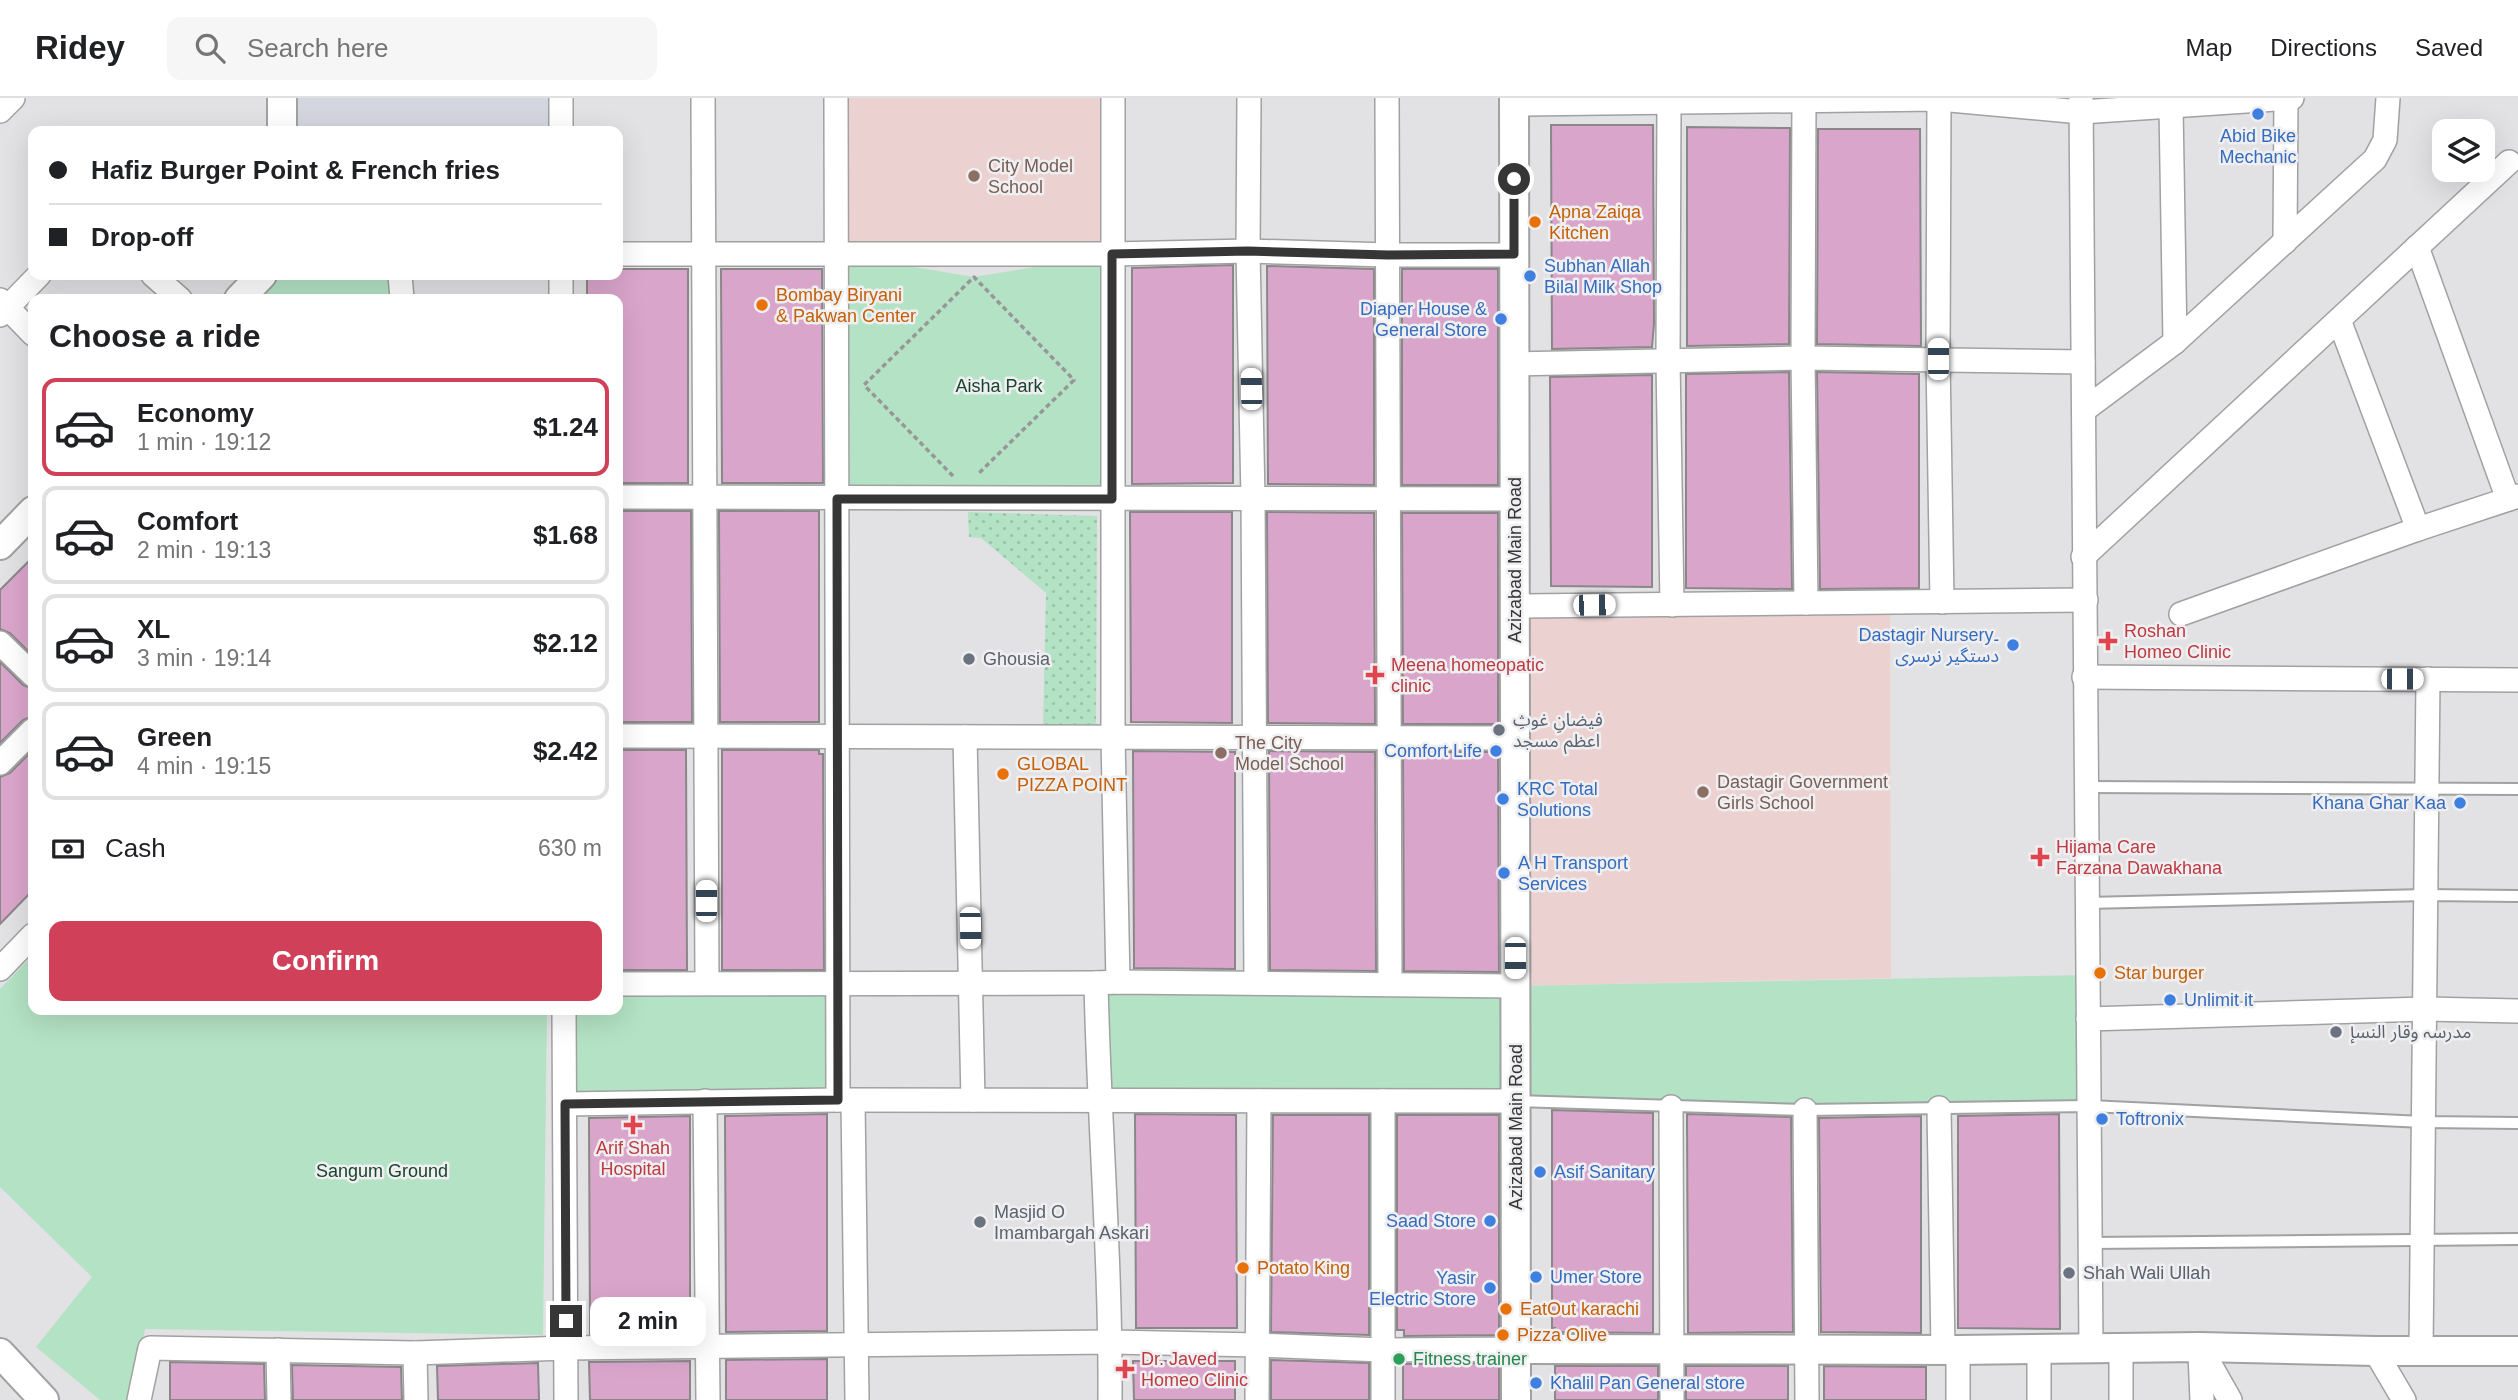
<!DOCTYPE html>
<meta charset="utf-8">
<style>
:root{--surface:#fff;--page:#f6f6f6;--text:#202124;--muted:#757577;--line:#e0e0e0;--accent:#d04058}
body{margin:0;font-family:Arial,"Noto Sans Arabic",sans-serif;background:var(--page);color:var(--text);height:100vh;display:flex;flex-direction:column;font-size:26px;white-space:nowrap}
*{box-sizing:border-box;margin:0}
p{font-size:23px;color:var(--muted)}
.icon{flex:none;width:38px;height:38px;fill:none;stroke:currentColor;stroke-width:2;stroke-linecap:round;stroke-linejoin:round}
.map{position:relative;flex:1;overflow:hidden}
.side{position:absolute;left:28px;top:196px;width:595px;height:721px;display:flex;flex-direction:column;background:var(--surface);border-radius:14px;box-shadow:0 7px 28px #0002}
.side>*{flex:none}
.guide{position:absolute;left:28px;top:28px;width:595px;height:154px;border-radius:14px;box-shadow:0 7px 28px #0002;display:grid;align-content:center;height:154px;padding:0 21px;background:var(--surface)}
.buttons{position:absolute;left:2432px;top:21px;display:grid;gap:14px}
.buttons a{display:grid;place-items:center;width:63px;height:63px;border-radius:14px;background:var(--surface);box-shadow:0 7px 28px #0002;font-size:35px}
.end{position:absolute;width:32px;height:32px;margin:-16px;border:9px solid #363637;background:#fff;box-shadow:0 0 0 4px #fff}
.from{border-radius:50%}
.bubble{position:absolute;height:49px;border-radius:14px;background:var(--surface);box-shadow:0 7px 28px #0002;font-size:23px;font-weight:800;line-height:49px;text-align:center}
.car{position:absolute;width:21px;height:42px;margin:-21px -10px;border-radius:9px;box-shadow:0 0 5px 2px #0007;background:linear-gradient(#fff 24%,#345 0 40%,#fff 0 76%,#345 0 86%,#fff 0)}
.guide b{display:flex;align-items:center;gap:24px;height:66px;font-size:26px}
.guide b+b{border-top:2px solid var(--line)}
.guide i{width:18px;height:18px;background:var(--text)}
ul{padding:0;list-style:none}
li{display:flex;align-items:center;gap:21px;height:98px;margin:0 14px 10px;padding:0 7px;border:4px solid var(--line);border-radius:14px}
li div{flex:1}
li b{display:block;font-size:26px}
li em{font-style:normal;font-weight:800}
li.selected{border-color:var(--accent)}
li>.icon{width:63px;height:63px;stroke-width:1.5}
h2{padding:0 21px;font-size:32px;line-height:84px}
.pay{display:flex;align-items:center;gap:18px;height:77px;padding:0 21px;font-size:26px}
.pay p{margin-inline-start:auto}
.action{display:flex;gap:14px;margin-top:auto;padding:14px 21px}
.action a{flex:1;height:80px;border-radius:14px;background:var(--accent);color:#fff;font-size:28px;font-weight:800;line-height:80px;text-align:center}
header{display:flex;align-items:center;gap:42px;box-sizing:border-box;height:98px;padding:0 35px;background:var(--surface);border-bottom:2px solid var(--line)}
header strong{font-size:33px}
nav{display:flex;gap:38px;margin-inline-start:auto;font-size:24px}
.search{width:490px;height:63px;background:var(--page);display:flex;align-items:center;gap:18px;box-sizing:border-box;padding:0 24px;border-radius:14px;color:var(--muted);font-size:26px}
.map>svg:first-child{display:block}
.built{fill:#d4d6df}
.education{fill:#ecd1d1}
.grass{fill:url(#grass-dots)}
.park{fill:#b3e2c4}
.building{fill:#daa5cb;stroke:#898788;stroke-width:2}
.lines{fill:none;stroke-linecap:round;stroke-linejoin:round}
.service-casing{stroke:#a1a1a2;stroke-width:14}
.minor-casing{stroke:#a1a1a2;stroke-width:26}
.tertiary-casing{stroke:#a1a1a2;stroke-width:32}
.path{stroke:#979799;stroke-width:3.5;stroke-dasharray:5 3.5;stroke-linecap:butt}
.service{stroke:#fff;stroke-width:10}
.minor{stroke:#fff;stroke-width:23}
.tertiary{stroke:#fff;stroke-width:28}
.route{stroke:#363637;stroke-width:9}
.shop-dot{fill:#3f7fe0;stroke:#efeff1;stroke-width:2.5}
.education-dot{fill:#8d6e63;stroke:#efeff1;stroke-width:2.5}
.food-dot{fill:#e8710a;stroke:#efeff1;stroke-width:2.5}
.health-dot{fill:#e0444e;stroke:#efeff1;stroke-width:2.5}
.worship-dot{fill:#6b7280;stroke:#efeff1;stroke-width:2.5}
.leisure-dot{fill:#2e9e5b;stroke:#efeff1;stroke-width:2.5}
.labels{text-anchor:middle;stroke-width:5;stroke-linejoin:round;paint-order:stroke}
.shop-label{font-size:18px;fill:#366cbe;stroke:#efeff1;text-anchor:start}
.education-label{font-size:18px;fill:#785e54;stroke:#efeff1;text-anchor:start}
.food-label{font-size:18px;fill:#c56008;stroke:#efeff1;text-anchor:start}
.park-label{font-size:18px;fill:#17442c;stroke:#efeff1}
.street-label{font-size:18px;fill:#363637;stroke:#efeff1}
.health-label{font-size:18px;fill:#be3a42;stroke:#efeff1;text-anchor:start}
.worship-label{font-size:18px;fill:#5b616d;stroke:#efeff1;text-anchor:start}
.leisure-label{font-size:18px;fill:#27864d;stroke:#efeff1;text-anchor:start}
</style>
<header>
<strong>Ridey</strong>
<div class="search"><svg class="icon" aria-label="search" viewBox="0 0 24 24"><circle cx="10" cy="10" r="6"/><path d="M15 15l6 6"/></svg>Search here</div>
<nav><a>Map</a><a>Directions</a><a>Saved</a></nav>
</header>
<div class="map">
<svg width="2518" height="1302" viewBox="0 0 2518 1302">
<defs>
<pattern id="grass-dots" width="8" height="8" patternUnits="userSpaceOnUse" patternTransform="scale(1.75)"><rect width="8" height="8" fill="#b3e2c4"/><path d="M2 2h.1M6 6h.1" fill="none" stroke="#9bc2a9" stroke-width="1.8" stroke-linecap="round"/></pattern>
</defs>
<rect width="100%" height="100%" fill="#e2e2e4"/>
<!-- built -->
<rect class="built" x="282" y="0" width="279" height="33"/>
<!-- education -->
<g class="education">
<polygon points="836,0 1113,0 1112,156 836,156"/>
<polygon points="1890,504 1891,880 1515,888 1515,508"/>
</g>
<!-- grass -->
<polygon class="grass" points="968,414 1097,418 1096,626 1043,627 1046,495 981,440 969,439"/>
<!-- park -->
<g class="park">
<polygon points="836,156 974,179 1112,156 1112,401 837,401"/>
<polygon points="262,177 400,177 402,201 239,201"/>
<polygon points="33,857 33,912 547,912 543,1237 145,1231 134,1302 100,1302 36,1249 92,1179 0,1089 0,891"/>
<polygon points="2087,877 2090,1008 1805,1012 1099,1001 1096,885 1515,888"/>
<polygon points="838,884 838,1002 565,1006 564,912 618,912 618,886"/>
</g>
<!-- building -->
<g class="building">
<polygon points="1551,27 1653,27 1654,226 1652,249 1552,251"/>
<polygon points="1687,29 1790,30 1789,246 1687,248"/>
<polygon points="1818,31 1920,31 1921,248 1817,246"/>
<polygon points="1233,167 1233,385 1132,386 1132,170"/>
<polygon points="1267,168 1374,171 1374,387 1268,386"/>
<polygon points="618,171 688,171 688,385 618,385 618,201 587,201 587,177 618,177"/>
<polygon points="721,171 822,171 823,385 722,385"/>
<rect x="1402" y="171" width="96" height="216"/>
<polygon points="1789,274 1792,491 1686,490 1686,276"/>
<polygon points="1817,274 1919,276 1919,490 1820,491"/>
<polygon points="1652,277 1652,489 1551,488 1550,279"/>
<polygon points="618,413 691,413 692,624 618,624"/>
<polygon points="719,413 819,413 819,624 720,624"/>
<polygon points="1130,414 1232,414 1232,625 1131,624"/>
<polygon points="1267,414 1374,415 1375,626 1268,625"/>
<polygon points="1402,415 1498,415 1498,626 1403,626"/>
<polygon points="33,459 33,558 10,535 0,531 0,492"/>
<polygon points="0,564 23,587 33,591 33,618 23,622 0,645"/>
<polygon points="33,652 33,792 0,826 0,679 10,675"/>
<polygon points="618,652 686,652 687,872 618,872"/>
<polygon points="722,652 819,652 819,656 823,656 824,872 722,872"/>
<polygon points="1133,653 1235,654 1235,871 1134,870"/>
<polygon points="1269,653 1375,654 1376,873 1270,872"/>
<polygon points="1403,654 1498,654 1499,874 1404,873"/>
<polygon points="1552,1012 1653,1015 1653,1235 1555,1234 1555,1230 1552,1230"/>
<polygon points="827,1016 827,1233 726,1234 725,1018"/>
<polygon points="1135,1016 1236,1017 1237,1230 1136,1230"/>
<polygon points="1687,1016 1791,1019 1793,1234 1688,1235"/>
<polygon points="2059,1016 2060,1231 1958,1230 1958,1018"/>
<polygon points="1273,1017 1369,1017 1369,1237 1271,1234"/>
<polygon points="1397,1017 1499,1017 1499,1237 1404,1238 1404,1232 1397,1232"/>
<polygon points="690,1018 690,1235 590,1236 589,1020"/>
<polygon points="1921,1018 1921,1235 1821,1234 1819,1020"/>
<polygon points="827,1261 827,1302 726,1302 726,1262"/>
<polygon points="1271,1262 1369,1265 1369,1302 1271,1302"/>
<polygon points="690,1263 690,1302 590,1302 589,1264"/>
<polygon points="1133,1263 1235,1263 1235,1302 1134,1302"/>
<polygon points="170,1264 264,1266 265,1302 170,1302"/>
<polygon points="538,1265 539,1302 438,1302 437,1268"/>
<polygon points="1499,1265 1499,1302 1403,1302 1403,1266"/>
<polygon points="292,1267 401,1269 402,1302 293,1302"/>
<rect x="1555" y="1268" width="103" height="34"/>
<rect x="1686" y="1268" width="102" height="34"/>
<polygon points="1824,1268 1926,1269 1926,1302 1824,1302"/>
</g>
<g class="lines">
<defs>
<g id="service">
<polyline points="2086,689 2518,691"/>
<polyline points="2087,805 2426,797 2518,798"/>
<polyline points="1516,1003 1805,1012 2090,1008 2423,1024 2518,1025"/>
<polyline points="2090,1145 2518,1141"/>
</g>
<g id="minor">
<polyline points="561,0 561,33"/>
<polyline points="703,0 707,885"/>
<polyline points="836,0 838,1002"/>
<polyline points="1113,0 1113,639 1118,884"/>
<polyline points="1249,0 1248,153 1253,401 1256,885"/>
<polyline points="1387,0 1390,886"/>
<polyline points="1669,0 1668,262 1672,507"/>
<polyline points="1804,0 1803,260 1806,505"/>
<polyline points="1939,0 1938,261 1942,504"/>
<polyline points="2081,0 2091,1250"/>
<polyline points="1514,6 1939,1 2081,14 2292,0"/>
<polyline points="2171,9 2175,244"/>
<polyline points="0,13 13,0"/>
<polyline points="2285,144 2286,0"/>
<polyline points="2417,149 2508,401"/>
<polyline points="618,156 1112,156 1248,153 1388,157 1514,157"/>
<polyline points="153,177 180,201"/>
<polyline points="400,177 402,201"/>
<polyline points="561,177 561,201"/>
<polyline points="0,202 33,236"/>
<polyline points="0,217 39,177"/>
<polyline points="1514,266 1803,260 2083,264"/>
<polyline points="2084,312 2175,244 2375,61 2385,42 2388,0"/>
<polyline points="618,399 1515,401"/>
<polyline points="2418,431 2518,398"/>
<polyline points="2083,459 2509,64"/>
<polyline points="1515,508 2086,502"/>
<polyline points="2181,516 2418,431 2339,222"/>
<polyline points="0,545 33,577"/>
<polyline points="2084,579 2518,582"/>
<polyline points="618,638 1515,640"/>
<polyline points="965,639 973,1002"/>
<polyline points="0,665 33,632"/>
<polyline points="0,871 33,837"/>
<polyline points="618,886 1096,885"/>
<polyline points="564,912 566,1302"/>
<polyline points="2088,921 2425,911 2518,913"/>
<polyline points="705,1003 708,1302"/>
<polyline points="853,1003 857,1302"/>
<polyline points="565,1006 838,1002 1516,1003"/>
<polyline points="1671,1009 1672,1302"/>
<polyline points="1939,1010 1943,1252"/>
<polyline points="1805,1012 1807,1302"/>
<polyline points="2200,1249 2230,1302"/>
<polyline points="2121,1250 2121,1302"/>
<polyline points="2039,1251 2039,1302"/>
<polyline points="278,1252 279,1302"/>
<polyline points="2375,1253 2404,1302"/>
<polyline points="2421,1253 2428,581"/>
<polyline points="415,1255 416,1302"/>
<polyline points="2200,1255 2202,1302"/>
<polyline points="139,1302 150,1250 415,1255 566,1250 1111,1244 1258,1247 1382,1252 1516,1251"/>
<path d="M1110,1302C1111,1163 1099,1024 1096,885L1118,884L1515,888"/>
<polyline points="1257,1302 1259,1003"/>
<polyline points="1383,1302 1383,1003"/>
<polyline points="1958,1302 1958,1252"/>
</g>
<g id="tertiary">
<polyline points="282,0 282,33"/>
<polyline points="1514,0 1516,1302"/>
<polyline points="239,201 262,177"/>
<polyline points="0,447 33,413"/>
<polyline points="1516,1251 1958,1252 2200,1249 2375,1253 2518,1253"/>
<polyline points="0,1255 44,1302"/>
</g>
</defs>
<!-- service casing -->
<use href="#service" class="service-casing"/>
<!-- minor casing -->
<use href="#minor" class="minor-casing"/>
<!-- tertiary casing -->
<use href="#tertiary" class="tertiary-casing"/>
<!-- path -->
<polyline class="path" points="953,378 864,287 974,179 1074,282 977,377"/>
<!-- service -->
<use href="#service" class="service"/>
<!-- minor -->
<use href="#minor" class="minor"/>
<!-- tertiary -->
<use href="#tertiary" class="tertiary"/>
</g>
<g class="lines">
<!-- route -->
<polyline class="route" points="566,1223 565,1006 838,1002 837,401 1112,401 1112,156 1248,153 1388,157 1514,156 1514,81"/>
</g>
<!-- markers -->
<g class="shop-dot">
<circle cx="2258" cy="16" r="7"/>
<circle cx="1530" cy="178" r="7"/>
<circle cx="1501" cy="221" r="7"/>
<circle cx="2013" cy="547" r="7"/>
<circle cx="1496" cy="653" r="7"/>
<circle cx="1503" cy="701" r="7"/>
<circle cx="2460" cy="705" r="7"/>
<circle cx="1504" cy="775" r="7"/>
<circle cx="2170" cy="902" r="7"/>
<circle cx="2102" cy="1021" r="7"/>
<circle cx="1540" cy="1074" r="7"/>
<circle cx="1490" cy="1123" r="7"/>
<circle cx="1536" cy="1179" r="7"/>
<circle cx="1490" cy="1190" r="7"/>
<circle cx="1536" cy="1285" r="7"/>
</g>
<g class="education-dot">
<circle cx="974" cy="78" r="7"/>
<circle cx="1221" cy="655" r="7"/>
<circle cx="1703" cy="694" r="7"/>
</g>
<g class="food-dot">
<circle cx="1535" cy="124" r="7"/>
<circle cx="762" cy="207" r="7"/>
<circle cx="1003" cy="676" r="7"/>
<circle cx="2100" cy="875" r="7"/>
<circle cx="1243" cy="1170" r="7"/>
<circle cx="1506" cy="1211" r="7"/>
<circle cx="1503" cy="1237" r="7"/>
</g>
<g class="health-dot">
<path d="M2104.5 532.5h7v7h7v7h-7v7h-7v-7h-7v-7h7z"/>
<path d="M1371.5 566.5h7v7h7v7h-7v7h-7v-7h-7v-7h7z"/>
<path d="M2036.5 748.5h7v7h7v7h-7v7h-7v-7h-7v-7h7z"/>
<path d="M629.5 1016.5h7v7h7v7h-7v7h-7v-7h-7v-7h7z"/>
<path d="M1121.5 1260.5h7v7h7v7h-7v7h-7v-7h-7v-7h7z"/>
</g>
<g class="worship-dot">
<circle cx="969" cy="561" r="7"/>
<circle cx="1499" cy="632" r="7"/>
<circle cx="2336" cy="934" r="7"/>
<circle cx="980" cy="1124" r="7"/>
<circle cx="2069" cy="1175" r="7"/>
</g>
<circle class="leisure-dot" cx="1399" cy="1261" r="7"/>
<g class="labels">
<!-- shop labels -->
<g class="shop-label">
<text x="2258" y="44" text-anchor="middle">Abid Bike<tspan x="2258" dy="21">Mechanic</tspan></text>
<text x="1544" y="174">Subhan Allah<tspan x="1544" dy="21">Bilal Milk Shop</tspan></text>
<text x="1487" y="217" text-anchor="end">Diaper House &amp;<tspan x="1487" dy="21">General Store</tspan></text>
<text x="1999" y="543" text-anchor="end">Dastagir Nursery۔<tspan x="1999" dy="21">دستگیر نرسری</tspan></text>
<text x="1482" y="659" text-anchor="end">Comfort Life</text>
<text x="1517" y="697">KRC Total<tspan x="1517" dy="21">Solutions</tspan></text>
<text x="2446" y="711" text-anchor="end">Khana Ghar Kaa</text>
<text x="1518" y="771">A H Transport<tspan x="1518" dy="21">Services</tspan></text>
<text x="2184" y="908">Unlimit it</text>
<text x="2116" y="1027">Toftronix</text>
<text x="1554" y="1080">Asif Sanitary</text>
<text x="1476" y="1129" text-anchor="end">Saad Store</text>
<text x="1550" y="1185">Umer Store</text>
<text x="1476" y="1186" text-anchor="end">Yasir<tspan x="1476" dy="21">Electric Store</tspan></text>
<text x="1550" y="1291">Khalil Pan General store</text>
</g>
<!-- education labels -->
<g class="education-label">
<text x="988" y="74">City Model<tspan x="988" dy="21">School</tspan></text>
<text x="1235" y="651">The City<tspan x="1235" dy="21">Model School</tspan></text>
<text x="1717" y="690">Dastagir Government<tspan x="1717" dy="21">Girls School</tspan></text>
</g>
<!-- food labels -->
<g class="food-label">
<text x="1549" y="120">Apna Zaiqa<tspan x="1549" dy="21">Kitchen</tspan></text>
<text x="776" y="203">Bombay Biryani<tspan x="776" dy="21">&amp; Pakwan Center</tspan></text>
<text x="1017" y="672">GLOBAL<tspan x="1017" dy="21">PIZZA POINT</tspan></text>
<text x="2114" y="881">Star burger</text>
<text x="1257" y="1176">Potato King</text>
<text x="1520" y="1217">EatOut karachi</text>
<text x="1517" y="1243">Pizza Olive</text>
</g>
<!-- park labels -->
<g class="park-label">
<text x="999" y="294">Aisha Park</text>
<text x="382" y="1079">Sangum Ground</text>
</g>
<!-- street labels -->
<g class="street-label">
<text transform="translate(1515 462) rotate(-90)" y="6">Azizabad Main Road</text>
<text transform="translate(1516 1029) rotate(-90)" y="6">Azizabad Main Road</text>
</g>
<!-- health labels -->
<g class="health-label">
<text x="2124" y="539">Roshan<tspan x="2124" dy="21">Homeo Clinic</tspan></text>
<text x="1391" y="573">Meena homeopatic<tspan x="1391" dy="21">clinic</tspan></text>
<text x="2056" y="755">Hijama Care<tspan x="2056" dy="21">Farzana Dawakhana</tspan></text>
<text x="633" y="1056" text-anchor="middle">Arif Shah<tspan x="633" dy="21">Hospital</tspan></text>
<text x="1141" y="1267">Dr. Javed<tspan x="1141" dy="21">Homeo Clinic</tspan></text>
</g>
<!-- worship labels -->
<g class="worship-label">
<text x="983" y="567">Ghousia</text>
<text x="1513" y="628">فیضانِ غوثِ<tspan x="1513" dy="21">اعظم مسجد</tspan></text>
<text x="2350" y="940">مدرسہ وقار النسإ</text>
<text x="994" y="1120">Masjid O<tspan x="994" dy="21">Imambargah Askari</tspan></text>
<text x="2083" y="1181">Shah Wali Ullah</text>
</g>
<!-- leisure labels -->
<g class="leisure-label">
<text x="1413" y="1267">Fitness trainer</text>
</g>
</g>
</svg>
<div class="buttons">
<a><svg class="icon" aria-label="layers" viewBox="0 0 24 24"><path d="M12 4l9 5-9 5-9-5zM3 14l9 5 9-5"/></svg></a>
</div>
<i class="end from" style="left:1514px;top:81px"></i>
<i class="end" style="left:566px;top:1223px"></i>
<div class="bubble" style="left:590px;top:1199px;width:116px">2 min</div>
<i class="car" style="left:1938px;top:261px;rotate:0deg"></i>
<i class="car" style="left:1251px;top:291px;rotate:359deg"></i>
<i class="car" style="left:1594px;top:507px;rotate:89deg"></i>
<i class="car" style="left:2402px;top:581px;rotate:90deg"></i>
<i class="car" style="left:706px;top:803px;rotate:0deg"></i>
<i class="car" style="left:970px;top:830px;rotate:179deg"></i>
<i class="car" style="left:1515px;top:860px;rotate:180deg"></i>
<div class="guide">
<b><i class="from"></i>Hafiz Burger Point &amp; French fries</b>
<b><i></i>Drop-off</b>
</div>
<section class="side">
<h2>Choose a ride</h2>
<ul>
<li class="selected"><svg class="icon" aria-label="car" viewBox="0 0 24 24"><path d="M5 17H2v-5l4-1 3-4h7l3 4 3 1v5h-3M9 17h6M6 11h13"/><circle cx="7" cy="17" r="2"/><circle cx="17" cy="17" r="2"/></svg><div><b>Economy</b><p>1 min · 19:12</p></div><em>$1.24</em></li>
<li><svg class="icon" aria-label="car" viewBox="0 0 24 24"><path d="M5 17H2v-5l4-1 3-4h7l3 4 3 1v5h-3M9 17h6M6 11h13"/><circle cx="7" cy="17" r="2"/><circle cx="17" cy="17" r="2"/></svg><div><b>Comfort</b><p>2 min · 19:13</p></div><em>$1.68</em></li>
<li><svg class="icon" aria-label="car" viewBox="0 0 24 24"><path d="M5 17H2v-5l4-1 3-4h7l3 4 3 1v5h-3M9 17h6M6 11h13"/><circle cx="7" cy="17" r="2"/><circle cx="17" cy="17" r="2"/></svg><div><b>XL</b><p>3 min · 19:14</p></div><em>$2.12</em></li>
<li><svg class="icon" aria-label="car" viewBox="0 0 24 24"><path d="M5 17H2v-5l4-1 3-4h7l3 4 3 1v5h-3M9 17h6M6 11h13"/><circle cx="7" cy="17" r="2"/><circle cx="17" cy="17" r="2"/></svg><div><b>Green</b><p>4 min · 19:15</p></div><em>$2.42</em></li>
</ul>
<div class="pay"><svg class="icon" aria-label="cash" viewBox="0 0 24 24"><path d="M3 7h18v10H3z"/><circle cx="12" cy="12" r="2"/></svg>Cash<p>630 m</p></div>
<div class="action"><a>Confirm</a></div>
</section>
</div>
